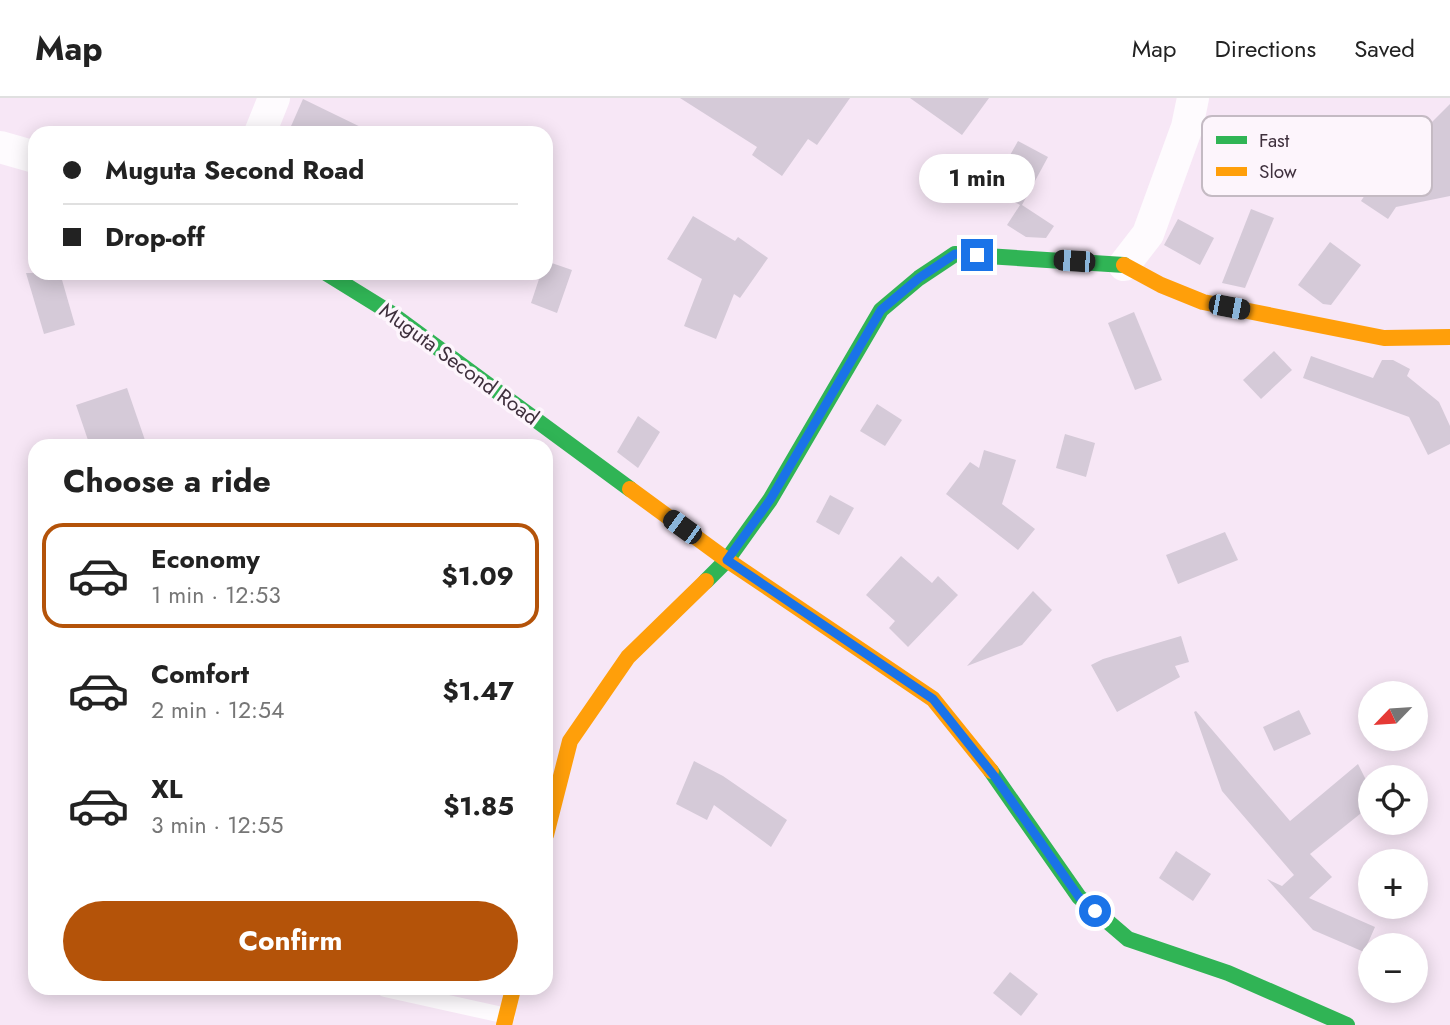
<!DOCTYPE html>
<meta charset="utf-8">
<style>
:root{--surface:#fff;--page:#f6f6f6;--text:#222;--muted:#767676;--line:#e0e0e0;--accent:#b45309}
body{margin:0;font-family:Jost,sans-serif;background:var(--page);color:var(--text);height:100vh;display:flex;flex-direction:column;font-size:26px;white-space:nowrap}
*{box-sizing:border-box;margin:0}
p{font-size:23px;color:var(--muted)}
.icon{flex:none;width:38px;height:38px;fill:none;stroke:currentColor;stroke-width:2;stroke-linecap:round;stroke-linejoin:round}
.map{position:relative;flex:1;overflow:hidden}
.drawer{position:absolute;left:28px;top:341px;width:525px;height:556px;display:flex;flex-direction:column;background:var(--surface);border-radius:21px;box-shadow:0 4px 18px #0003}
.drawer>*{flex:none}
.guide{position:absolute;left:28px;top:28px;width:525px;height:154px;border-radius:21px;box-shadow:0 4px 18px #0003;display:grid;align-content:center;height:154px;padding:0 35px;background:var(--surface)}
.needle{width:46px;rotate:245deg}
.buttons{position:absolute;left:1358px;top:583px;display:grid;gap:14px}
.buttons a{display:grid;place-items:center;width:70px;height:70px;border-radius:50%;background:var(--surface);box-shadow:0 4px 18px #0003;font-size:35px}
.end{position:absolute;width:32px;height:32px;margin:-16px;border:9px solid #1a73e8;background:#fff;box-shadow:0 0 0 4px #fff}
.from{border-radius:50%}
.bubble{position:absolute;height:49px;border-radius:24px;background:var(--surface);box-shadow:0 4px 18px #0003;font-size:23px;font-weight:700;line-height:49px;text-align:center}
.car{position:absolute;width:21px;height:42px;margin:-21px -10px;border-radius:9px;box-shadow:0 0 5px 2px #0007;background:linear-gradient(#222 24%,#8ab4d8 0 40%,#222 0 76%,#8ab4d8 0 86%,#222 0)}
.guide b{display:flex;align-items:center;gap:24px;height:66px;font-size:26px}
.guide b+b{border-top:2px solid var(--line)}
.guide i{width:18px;height:18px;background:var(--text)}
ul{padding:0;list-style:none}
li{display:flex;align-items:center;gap:21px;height:105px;margin:0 14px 10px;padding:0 21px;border:4px solid transparent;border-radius:21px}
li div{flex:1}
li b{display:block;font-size:26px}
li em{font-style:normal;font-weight:700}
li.active{border-color:var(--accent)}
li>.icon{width:63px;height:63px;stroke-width:1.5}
h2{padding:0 35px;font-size:32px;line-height:84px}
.button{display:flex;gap:14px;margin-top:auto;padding:14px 35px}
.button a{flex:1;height:80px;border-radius:42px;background:var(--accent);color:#fff;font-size:28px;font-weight:700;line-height:80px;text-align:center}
header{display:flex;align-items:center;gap:42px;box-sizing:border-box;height:98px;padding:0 35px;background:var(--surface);border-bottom:2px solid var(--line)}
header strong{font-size:33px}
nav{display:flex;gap:38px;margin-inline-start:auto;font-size:24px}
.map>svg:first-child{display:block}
.building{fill:#d5cad8}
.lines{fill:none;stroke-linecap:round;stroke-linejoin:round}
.lane{stroke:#fefbfe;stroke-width:16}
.street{stroke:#fefbfe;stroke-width:32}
.fast{stroke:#30b455;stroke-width:16}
.slow{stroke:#ff9f0a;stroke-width:16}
.route{stroke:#1a73e8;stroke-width:9}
.labels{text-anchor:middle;stroke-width:7;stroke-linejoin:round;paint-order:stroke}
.street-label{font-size:21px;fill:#3f303d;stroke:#fdf5fc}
.key{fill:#fdf5fc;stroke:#c4bac3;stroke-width:2}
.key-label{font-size:19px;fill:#3f303d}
</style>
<header>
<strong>Map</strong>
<nav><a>Map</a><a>Directions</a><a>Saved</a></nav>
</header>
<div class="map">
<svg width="1450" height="927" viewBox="0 0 1450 927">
<rect width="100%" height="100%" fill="#f7e7f6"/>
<!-- building -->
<g class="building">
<polygon points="680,0 850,0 817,47 808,41 782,78 752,57 757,49"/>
<polygon points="910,0 989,0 962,37"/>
<polygon points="303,1 373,35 288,35"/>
<polygon points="1450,6 1450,98 1396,109 1388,121 1361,103 1387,64 1390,66"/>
<polygon points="1018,43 1048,59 1022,107 1054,128 1046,140 1026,139 1007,127 1020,107 991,91"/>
<polygon points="1251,111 1274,120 1245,190 1222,185"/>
<polygon points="693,118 735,143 738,139 768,160 740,200 734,196 716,241 684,228 702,181 667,161"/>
<polygon points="1178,121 1214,140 1200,167 1164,147"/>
<polygon points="1330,144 1361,167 1331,207 1323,206 1298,187"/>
<polygon points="546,163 572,172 557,215 531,205 541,175 546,175"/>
<polygon points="26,175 60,175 75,227 44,236"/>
<polygon points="1134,214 1162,282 1135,292 1108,225"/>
<polygon points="1274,253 1292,272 1261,301 1243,282"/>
<polygon points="1311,258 1373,280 1382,262 1393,262 1410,271 1407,278 1439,304 1450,328 1450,346 1428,357 1409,319 1303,280"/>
<polygon points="127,290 147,348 90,348 76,307"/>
<polygon points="877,306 902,322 885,348 860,333"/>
<polygon points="638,318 660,334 638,370 617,354"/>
<polygon points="1065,336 1095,345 1086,379 1056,370"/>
<polygon points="984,352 1016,362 1002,406 1035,431 1018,452 946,396 970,364 979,370"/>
<polygon points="830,397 854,410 839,437 816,424"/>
<polygon points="1225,434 1238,462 1178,486 1166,457"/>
<polygon points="901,458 932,485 938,478 958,497 908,549 889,530 895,523 866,497"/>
<polygon points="1033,493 1052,512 1022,547 967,568"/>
<polygon points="1181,538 1189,564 1175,568 1180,579 1117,614 1091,567 1103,561"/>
<polygon points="1299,612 1311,636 1274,653 1263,629"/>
<polygon points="1196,613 1290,723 1358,666 1370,690 1370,708 1310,756 1332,779 1309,800 1375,829 1364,854 1313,832 1267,781 1282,788 1294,777 1222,693 1194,614"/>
<polygon points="694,663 723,678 787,722 771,749 714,707 707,722 676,706"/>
<polygon points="1176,753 1211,776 1193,803 1159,780"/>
<polygon points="1010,874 1038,896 1021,918 993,895"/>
</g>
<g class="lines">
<!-- lane -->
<polyline class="lane" points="385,891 507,918"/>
<!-- street -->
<g class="street">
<polyline points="260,35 274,0"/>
<polyline points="0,49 35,59"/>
<polyline points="1124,167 1148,136 1187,29 1193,0"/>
</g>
<!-- fast -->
<g class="fast">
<polyline points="326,175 389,214 630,391"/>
<polyline points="706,483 727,462 770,402 881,212 919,180 955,156 1124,167"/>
<polyline points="991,673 1079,799 1128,841 1228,875 1347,927"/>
</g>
<!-- slow -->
<g class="slow">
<polyline points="1124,167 1161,187 1203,204 1384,240 1450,239"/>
<polyline points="630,391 727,462 933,601 991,673"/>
<polyline points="546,737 570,643 628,559 706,483"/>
<polyline points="504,927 513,891"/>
</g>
</g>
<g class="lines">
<!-- route -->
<polyline class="route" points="977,157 955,156 919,180 881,212 770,402 727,462 933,601 995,679 1079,799 1095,813"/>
</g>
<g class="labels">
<!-- street labels -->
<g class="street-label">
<text transform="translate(459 266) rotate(36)" y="7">Muguta Second Road</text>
</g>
</g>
<!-- legend -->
<rect x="1202" y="18" width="230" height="80" rx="10" class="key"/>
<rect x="1216" y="38" width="31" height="8" fill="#30b455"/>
<rect x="1216" y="69" width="31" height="9" fill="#ff9f0a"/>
<g class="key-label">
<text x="1259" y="49">Fast</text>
<text x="1259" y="80">Slow</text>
</g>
</svg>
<div class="buttons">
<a><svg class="needle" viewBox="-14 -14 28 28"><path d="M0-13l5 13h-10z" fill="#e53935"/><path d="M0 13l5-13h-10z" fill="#767676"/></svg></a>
<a><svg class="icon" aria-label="locate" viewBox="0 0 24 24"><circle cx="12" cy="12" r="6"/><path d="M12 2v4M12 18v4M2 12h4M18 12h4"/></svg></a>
<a>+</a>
<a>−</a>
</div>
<i class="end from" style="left:1095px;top:813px"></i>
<i class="end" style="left:977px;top:157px"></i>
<div class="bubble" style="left:919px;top:56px;width:116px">1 min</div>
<i class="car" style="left:1074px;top:163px;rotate:274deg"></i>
<i class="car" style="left:1229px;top:209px;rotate:101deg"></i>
<i class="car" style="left:682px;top:429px;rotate:306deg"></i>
<div class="guide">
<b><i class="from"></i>Muguta Second Road</b>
<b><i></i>Drop-off</b>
</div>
<section class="drawer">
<h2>Choose a ride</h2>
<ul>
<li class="active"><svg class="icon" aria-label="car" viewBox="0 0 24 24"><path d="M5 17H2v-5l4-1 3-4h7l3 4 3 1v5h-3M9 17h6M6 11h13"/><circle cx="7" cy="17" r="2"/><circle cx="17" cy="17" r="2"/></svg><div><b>Economy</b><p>1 min · 12:53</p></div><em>$1.09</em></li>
<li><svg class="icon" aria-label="car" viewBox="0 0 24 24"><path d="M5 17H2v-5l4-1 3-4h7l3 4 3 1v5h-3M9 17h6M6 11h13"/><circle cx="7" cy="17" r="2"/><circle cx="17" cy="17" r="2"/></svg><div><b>Comfort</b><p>2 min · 12:54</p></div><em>$1.47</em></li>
<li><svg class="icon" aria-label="car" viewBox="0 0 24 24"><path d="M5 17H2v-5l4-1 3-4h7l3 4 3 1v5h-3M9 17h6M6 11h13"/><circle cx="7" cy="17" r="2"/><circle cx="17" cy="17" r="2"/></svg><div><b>XL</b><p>3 min · 12:55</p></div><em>$1.85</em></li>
</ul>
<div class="button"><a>Confirm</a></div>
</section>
</div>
